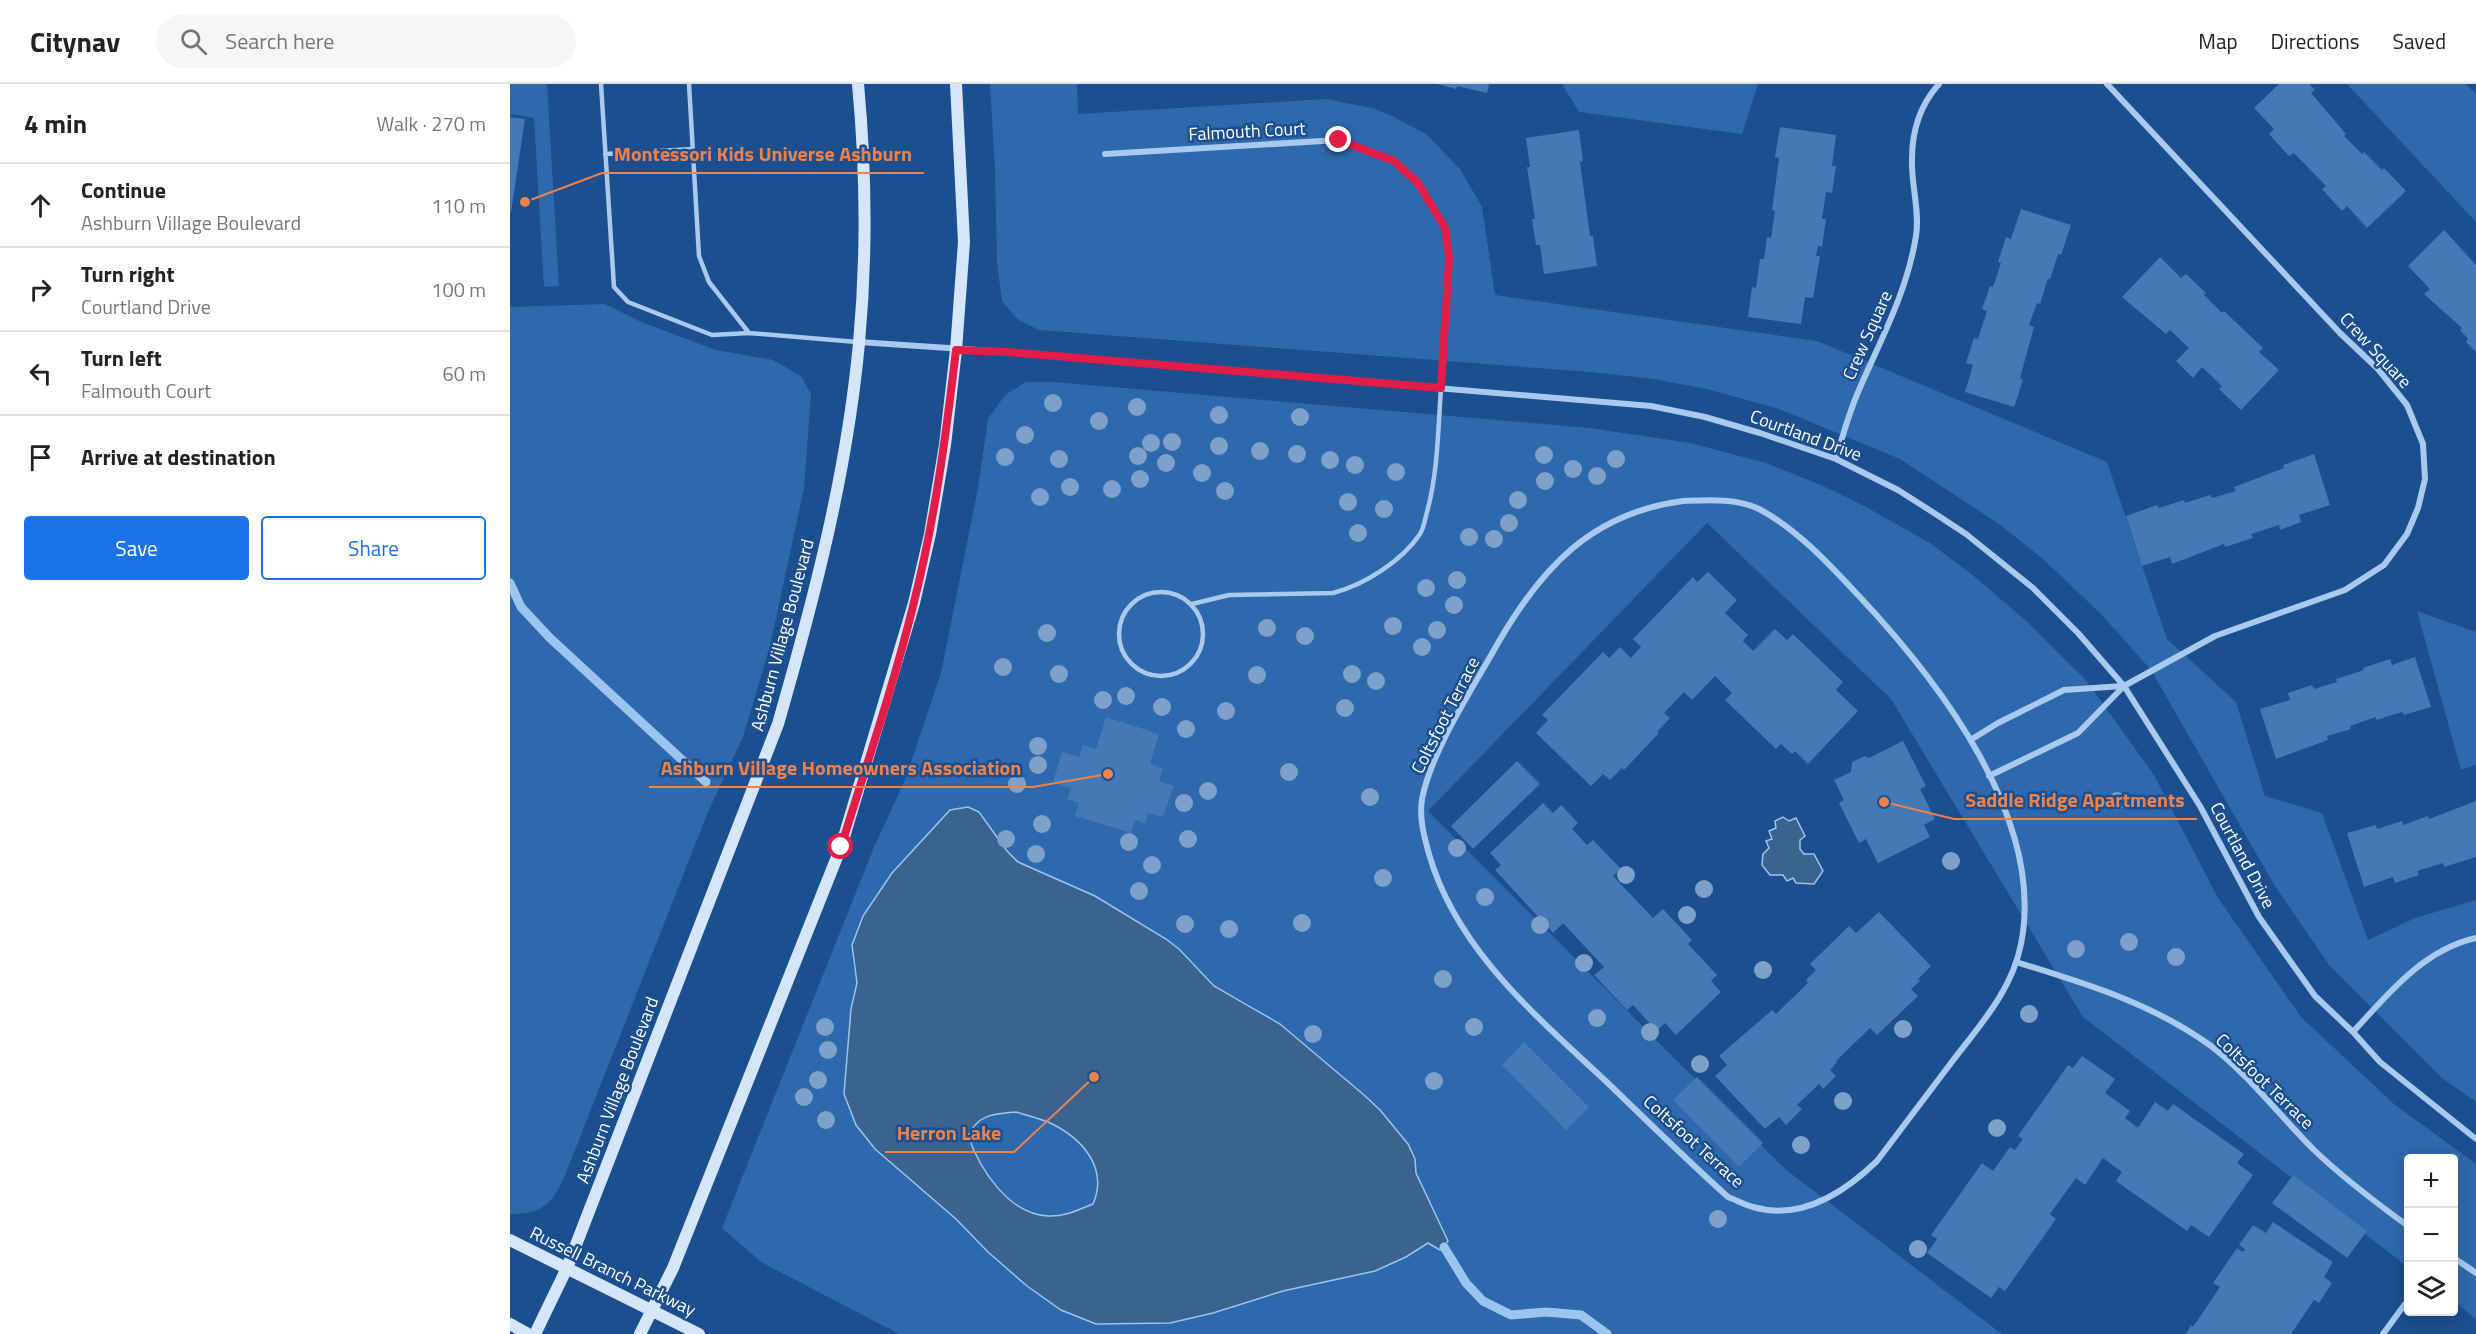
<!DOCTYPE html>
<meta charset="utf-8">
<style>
:root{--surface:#fff;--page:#f6f6f6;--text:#222;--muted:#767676;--line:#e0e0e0;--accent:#1a73e8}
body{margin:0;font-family:"Titillium Web",sans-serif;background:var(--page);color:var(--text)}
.controls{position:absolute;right:18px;bottom:18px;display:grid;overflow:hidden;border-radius:6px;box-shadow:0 3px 15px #0003}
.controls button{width:54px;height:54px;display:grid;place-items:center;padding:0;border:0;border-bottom:2px solid var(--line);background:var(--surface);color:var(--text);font:30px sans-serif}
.stop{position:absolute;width:18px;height:18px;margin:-14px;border:4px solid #e11d48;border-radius:50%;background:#fff}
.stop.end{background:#e11d48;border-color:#fff;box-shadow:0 2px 6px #0008}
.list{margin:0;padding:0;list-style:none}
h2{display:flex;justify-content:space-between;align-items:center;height:78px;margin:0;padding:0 24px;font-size:26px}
h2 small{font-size:20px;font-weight:400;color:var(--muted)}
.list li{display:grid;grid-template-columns:39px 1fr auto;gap:18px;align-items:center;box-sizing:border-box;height:84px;padding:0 24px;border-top:2px solid var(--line)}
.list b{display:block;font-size:22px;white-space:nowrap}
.list p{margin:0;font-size:20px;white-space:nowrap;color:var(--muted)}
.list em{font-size:20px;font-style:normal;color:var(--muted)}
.actions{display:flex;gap:12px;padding:18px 24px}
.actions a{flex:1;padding:14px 0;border:2px solid var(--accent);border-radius:6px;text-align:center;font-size:21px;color:var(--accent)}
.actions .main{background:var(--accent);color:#fff}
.icon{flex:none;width:33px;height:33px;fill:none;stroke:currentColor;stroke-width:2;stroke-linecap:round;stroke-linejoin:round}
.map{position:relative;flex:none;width:1966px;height:1250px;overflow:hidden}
header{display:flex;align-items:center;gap:36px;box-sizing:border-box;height:84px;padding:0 30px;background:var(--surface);border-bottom:2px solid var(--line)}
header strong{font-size:28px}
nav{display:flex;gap:33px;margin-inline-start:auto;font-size:21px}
.search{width:420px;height:54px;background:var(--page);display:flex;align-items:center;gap:15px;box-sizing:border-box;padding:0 21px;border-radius:33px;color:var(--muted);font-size:22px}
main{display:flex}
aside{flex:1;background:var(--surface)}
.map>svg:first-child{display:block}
.green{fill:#2e69ad;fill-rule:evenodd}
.water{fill:#3c6290;stroke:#9cc4f0;stroke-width:1.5;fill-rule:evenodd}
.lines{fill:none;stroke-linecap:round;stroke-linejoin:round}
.stream{stroke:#9cc4f0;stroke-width:9}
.building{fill:#4478b7}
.service{stroke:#a9c9ee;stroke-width:4.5}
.minor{stroke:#a9c9ee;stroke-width:6}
.secondary{stroke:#d6e6fa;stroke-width:12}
.tree{fill:#7ea0ca}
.route{stroke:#e11d48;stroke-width:8}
.labels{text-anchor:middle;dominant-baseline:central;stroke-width:5;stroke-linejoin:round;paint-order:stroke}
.street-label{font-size:18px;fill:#fff;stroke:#1b4f8f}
.leader{fill:none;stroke:#ee8249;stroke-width:2}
.callout-dot{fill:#ee8249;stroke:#1b4f8f;stroke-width:2}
.callout-label{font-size:20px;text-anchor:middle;font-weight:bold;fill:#ee8249;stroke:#1b4f8f;stroke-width:5;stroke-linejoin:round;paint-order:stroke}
</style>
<header>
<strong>Citynav</strong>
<div class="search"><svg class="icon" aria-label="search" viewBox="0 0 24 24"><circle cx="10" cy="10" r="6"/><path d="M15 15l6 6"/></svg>Search here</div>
<nav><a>Map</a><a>Directions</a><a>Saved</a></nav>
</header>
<main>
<aside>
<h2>4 min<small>Walk · 270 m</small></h2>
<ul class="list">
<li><svg class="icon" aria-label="ahead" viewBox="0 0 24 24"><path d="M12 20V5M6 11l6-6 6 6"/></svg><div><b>Continue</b><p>Ashburn Village Boulevard</p></div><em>110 m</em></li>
<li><svg class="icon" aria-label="right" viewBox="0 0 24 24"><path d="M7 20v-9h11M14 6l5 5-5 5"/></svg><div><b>Turn right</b><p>Courtland Drive</p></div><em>100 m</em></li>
<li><svg class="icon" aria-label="left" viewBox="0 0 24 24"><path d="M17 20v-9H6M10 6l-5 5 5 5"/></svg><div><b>Turn left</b><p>Falmouth Court</p></div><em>60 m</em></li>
<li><svg class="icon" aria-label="arrive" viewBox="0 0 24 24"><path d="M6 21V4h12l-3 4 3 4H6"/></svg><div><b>Arrive at destination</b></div></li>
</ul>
<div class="actions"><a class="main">Save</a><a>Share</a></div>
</aside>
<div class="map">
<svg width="1966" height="1250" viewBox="0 0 1966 1250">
<rect width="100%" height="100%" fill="#1b4f8f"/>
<path class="green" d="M0 0H37L49 202 34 203 24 34 0 30Z
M480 0H567L568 30 816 15 862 24 882 32 916 50 950 85 972 123 985 211 1307 257 1597 378 1657 555 1726 618 1755 712 1812 729 1858 856 1905 834 1966 816V1018L1932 994 1819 881 1763 799 1641 586 1593 532 1533 475 1489 440 1390 375 1269 325 1197 305 1143 295 1081 288 529 246 507 235 492 217 487 179 485 86Z
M1052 0H1248L1232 50 1069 28Z
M1837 0H1956L1966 10V138Z
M95 220 131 238 206 266 263 276 291 292 301 310 294 404 260 562 233 653 198 728 54 1094C41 1121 32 1130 0 1130V223Z
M516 298H543L1080 344 1180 359 1256 379 1311 401 1354 422 1420 459 1465 493 1515 536 1575 595 1644 691 1708 814 1791 933 1884 1020 1966 1080V1235L1944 1218V1074H1898V1183L1573 933 1381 615 1197 439 918 727 1275 1085 1492 1250H389L251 1178 212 1144 364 763 395 696 431 589 468 404 478 335 495 311ZM459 723 469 728 497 767 508 778 585 812 656 855 669 865 704 902 737 919 778 947 854 1011 887 1046 905 1075 906 1089 938 1157 925 1162 918 1159 896 1174 865 1187 773 1207 703 1229 660 1239 586 1240 551 1226 517 1202 478 1168 446 1135 365 1065 346 1041 341 925 347 899 342 875 382 789 440 726Z
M1907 527 1966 548V681L1951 686Z
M506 1028C516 1031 528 1034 538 1038 571 1053 599 1082 583 1120 568 1126 554 1133 538 1132 498 1130 471 1085 458 1053 468 1030 483 1030 506 1028Z"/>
<path class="water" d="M458 723 469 728 497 767 508 778 585 812 656 855 669 865 704 902 770 940 854 1011 870 1026 898 1060 905 1075 906 1089 938 1157 930 1166 918 1159 896 1173 865 1187 773 1207 703 1229 660 1239 586 1240 551 1226 517 1202 478 1168 446 1135 365 1065 346 1041 334 1010 341 925 347 899 342 861 353 832 382 789 440 726ZM506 1028C516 1031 528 1034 538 1038 571 1053 599 1083 583 1120 568 1126 554 1133 538 1132 498 1130 470 1085 458 1052 468 1030 484 1030 506 1028Z
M1273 733 1279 737 1286 734 1295 752 1290 756V765L1294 770H1304L1313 787 1304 800 1286 799 1283 794 1277 797 1273 791H1260L1252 781 1253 770 1259 764 1256 757 1262 755 1259 747 1266 744 1265 737Z"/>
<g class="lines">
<path class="stream" d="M0 499 11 523 40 554 196 698
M934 1163 956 1199 973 1217 1001 1231 1036 1228 1071 1231 1097 1250"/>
</g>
<path class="building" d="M927 0H979L977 9 947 2 946 5Z
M1769 0H1799L1805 6 1801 9 1836 50 1834 52 1852 70 1854 68 1872 86 1874 84 1896 107 1857 144 1837 122 1832 127 1812 105 1816 102 1784 69 1779 72 1759 50 1764 45 1744 24Z
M0 33 15 35 1 128H0Z
M1270 43 1326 51 1322 82H1326L1322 109 1316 108 1312 135H1316L1312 163 1308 162 1306 172H1310L1303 214 1295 213 1291 240 1238 233 1242 203 1246 204 1250 175H1254L1257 153 1261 154 1265 127 1262 126 1269 74 1265 73Z
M1069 46 1073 77 1070 78 1080 152H1083L1087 182 1034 190 1030 161H1026L1022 135H1025L1017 83H1020L1016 54Z
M1511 125 1561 141 1551 171 1548 170 1540 196 1538 194 1530 220 1527 219 1519 241 1524 243 1510 294 1513 296 1504 323 1455 308 1463 281 1456 279 1464 254 1468 255 1477 227 1472 225 1480 202 1483 203 1491 179 1488 178 1496 153 1501 155Z
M1934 146 1966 181V268L1956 258 1958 255 1950 246 1952 244 1914 210 1920 205 1898 182Z
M1650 173 1671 194 1676 190 1696 209 1694 211 1712 229 1714 227 1753 264 1749 268 1769 286 1731 326 1709 305 1712 302 1692 283 1683 294 1666 277 1679 264 1660 246 1656 250 1612 213Z
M1804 370 1820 421 1789 431 1791 438 1770 446 1769 441 1741 450 1743 454 1715 463 1714 460 1662 480 1660 473 1632 482 1616 432 1647 421 1649 424 1674 416 1675 419 1700 411 1702 414 1726 407 1724 403 1774 384 1773 381Z
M1198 488 1227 516 1215 529 1238 551 1233 557 1243 567 1265 545 1277 556 1283 550 1333 598 1326 606 1348 627 1298 680 1285 667 1282 670 1271 660 1266 665 1215 616 1222 609 1205 592 1182 616 1174 608 1154 629 1160 634 1147 648 1149 649 1114 686 1112 684 1100 696 1093 690 1081 702 1026 649 1038 636 1032 631 1093 568 1099 574 1110 563 1121 574 1131 563 1123 555 1183 493 1187 498Z
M1905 573 1921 623 1894 631 1892 628 1866 636V633L1840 642 1841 645 1817 652 1818 656 1766 675 1750 625 1780 616 1778 609 1802 601 1804 605 1827 598 1826 595 1854 586 1853 584 1880 575 1882 581Z
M596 633 649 650 640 680 653 684 649 697 664 702 653 733 638 729 635 740 625 736 621 749 565 732 569 719 557 715 561 704 543 698 552 668 569 673 573 661 586 665Z
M1393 657 1416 702 1410 705 1425 735 1414 741 1420 753 1368 779 1356 755 1349 759 1329 719 1334 716 1324 696 1341 688 1342 678 1355 672 1359 674Z
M1007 677 1030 700 963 765 941 742Z
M1966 717V773L1934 783 1933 779 1907 787 1909 791 1885 799 1883 793 1854 803 1837 749 1866 741 1867 745 1892 737 1893 741 1918 732 1919 735Z
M1033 719 1043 729 1051 721 1068 739 1062 745 1077 761 1083 756 1111 785 1103 792 1143 834 1153 825 1182 856 1178 860 1207 891 1201 897 1211 908 1166 951 1155 939 1147 947 1123 921 1117 926 1084 891 1094 883 1053 839 1043 849 985 786 991 781 980 769Z
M1369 828 1421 882 1408 895 1410 897 1401 905 1408 912 1367 951 1360 944 1326 977 1327 978 1320 986 1326 992 1313 1005 1309 1000 1287 1021 1292 1025 1276 1041 1269 1033 1255 1045 1205 992 1217 981 1209 972 1262 926 1266 930 1298 899 1296 896 1306 886 1300 880 1339 842 1346 849Z
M1014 958 1079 1023 1056 1046 992 981Z
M1572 972 1605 995 1595 1009 1620 1027 1615 1034 1628 1044 1645 1018 1658 1027 1663 1020 1734 1070 1727 1079 1743 1091 1699 1153 1681 1141 1677 1147 1606 1097 1612 1088 1593 1074 1575 1101 1566 1094 1540 1130 1546 1135 1495 1207 1489 1203 1481 1214 1417 1169 1427 1155 1421 1151 1472 1079 1483 1087 1500 1063 1505 1066 1513 1055 1508 1052 1558 981 1563 984Z
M1187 993 1253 1059 1229 1083 1163 1016Z
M1783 1091 1857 1147 1837 1174 1762 1119Z
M1763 1138 1823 1178 1814 1193 1822 1199 1809 1219 1804 1216 1781 1250H1676L1681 1241 1683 1243 1710 1203 1703 1199 1727 1164 1733 1168 1735 1165 1729 1161 1743 1141 1756 1149Z"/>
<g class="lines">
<path class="service" d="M91 0 104 203 118 218 202 251 239 249 347 258
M179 0 189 172 199 198 239 249
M95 70 183 65
M609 550a42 42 0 1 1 84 0a42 42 0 1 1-84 0Z
M682 520 719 511 823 509C854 501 892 477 910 450 914 444 915 435 917 428 928 388 928 345 931 304"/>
<path class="minor" d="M595 70 829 56 884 77 907 99 935 144 939 174 931 304
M349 258 498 268 1141 322 1195 333 1250 349 1326 375 1388 406 1421 427 1456 450 1523 504 1568 549 1614 602 1690 722 1749 833 1805 912 1843 948 1870 978 1966 1055
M1326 375C1333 351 1339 328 1349 306 1371 255 1397 208 1406 152 1410 126 1401 101 1402 75 1402 47 1410 21 1429 0
M1173 417C1198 416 1227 414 1249 425 1287 445 1319 480 1348 511 1428 596 1536 735 1511 860 1502 907 1469 942 1441 979 1416 1012 1392 1044 1367 1077 1334 1109 1291 1137 1243 1123 1235 1121 1226 1116 1218 1113 1178 1077 1140 1040 1102 1003 1031 936 947 868 919 770 914 752 909 734 912 715 922 665 963 604 988 559 1032 483 1082 429 1173 417Z
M1462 655 1488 639 1554 606 1613 602
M1479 692 1568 649 1614 602 1705 552 1835 506 1874 481 1897 450 1908 424 1915 395 1913 360 1897 321 1868 285 1830 249 1597 0
M1506 878C1574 899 1642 919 1701 962 1737 989 1771 1033 1803 1065 1833 1094 1865 1118 1898 1142
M1843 948C1878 910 1913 866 1966 854
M1944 1174 1966 1189
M1873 1250 1898 1216"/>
<path class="secondary" d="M0 1156 189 1250
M0 1240 18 1250
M25 1250 57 1184 268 640C304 515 337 389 349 259 357 173 356 85 348 0
M130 1250 163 1184 331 763 404 519 420 450 435 361 446 266 454 158 446 0"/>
</g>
<g class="tree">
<circle cx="543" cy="319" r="9"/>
<circle cx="627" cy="323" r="9"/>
<circle cx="709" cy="331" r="9"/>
<circle cx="790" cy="333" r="9"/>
<circle cx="589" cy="337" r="9"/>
<circle cx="515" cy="351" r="9"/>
<circle cx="662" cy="358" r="9"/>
<circle cx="641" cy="359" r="9"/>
<circle cx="709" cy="362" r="9"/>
<circle cx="750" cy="367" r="9"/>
<circle cx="787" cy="370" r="9"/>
<circle cx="1034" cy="371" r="9"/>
<circle cx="628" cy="372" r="9"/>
<circle cx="495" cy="373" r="9"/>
<circle cx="549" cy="375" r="9"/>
<circle cx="1106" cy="375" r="9"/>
<circle cx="820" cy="376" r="9"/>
<circle cx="656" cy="379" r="9"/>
<circle cx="845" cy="381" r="9"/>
<circle cx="1063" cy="385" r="9"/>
<circle cx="886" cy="388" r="9"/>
<circle cx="692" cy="389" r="9"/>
<circle cx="1087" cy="392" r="9"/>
<circle cx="630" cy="395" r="9"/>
<circle cx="1035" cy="397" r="9"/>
<circle cx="560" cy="403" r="9"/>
<circle cx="602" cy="405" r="9"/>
<circle cx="715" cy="407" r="9"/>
<circle cx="530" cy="413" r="9"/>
<circle cx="1008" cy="416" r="9"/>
<circle cx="838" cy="418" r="9"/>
<circle cx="874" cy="425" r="9"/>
<circle cx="999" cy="439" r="9"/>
<circle cx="848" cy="449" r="9"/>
<circle cx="959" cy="453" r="9"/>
<circle cx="984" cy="455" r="9"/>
<circle cx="947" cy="496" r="9"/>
<circle cx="916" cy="504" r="9"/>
<circle cx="944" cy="521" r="9"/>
<circle cx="883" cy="542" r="9"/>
<circle cx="757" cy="544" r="9"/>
<circle cx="927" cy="546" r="9"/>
<circle cx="537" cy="549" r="9"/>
<circle cx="795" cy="552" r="9"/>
<circle cx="912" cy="563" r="9"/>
<circle cx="493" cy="583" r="9"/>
<circle cx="549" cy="590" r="9"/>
<circle cx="842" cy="590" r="9"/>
<circle cx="747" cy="591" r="9"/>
<circle cx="866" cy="597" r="9"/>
<circle cx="616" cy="612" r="9"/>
<circle cx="593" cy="616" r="9"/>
<circle cx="652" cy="623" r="9"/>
<circle cx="835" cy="624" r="9"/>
<circle cx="716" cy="627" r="9"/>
<circle cx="676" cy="645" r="9"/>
<circle cx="528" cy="662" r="9"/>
<circle cx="528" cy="681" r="9"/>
<circle cx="779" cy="688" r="9"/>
<circle cx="507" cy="700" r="9"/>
<circle cx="698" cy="707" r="9"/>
<circle cx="860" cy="713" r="9"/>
<circle cx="1607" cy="717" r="9"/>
<circle cx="674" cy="719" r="9"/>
<circle cx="532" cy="740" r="9"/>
<circle cx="496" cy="755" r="9"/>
<circle cx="678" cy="755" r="9"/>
<circle cx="619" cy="758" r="9"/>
<circle cx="947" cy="764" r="9"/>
<circle cx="526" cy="770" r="9"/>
<circle cx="1441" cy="777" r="9"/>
<circle cx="642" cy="781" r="9"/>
<circle cx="1116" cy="791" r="9"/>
<circle cx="873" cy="794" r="9"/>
<circle cx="1194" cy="805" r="9"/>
<circle cx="629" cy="807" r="9"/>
<circle cx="975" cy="813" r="9"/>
<circle cx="1177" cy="831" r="9"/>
<circle cx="792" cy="839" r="9"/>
<circle cx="675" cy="840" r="9"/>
<circle cx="1030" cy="841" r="9"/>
<circle cx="719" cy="845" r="9"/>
<circle cx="1619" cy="858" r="9"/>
<circle cx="1566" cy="865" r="9"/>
<circle cx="1666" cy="873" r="9"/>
<circle cx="1074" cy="879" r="9"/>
<circle cx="1253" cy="886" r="9"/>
<circle cx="933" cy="895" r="9"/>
<circle cx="1519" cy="930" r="9"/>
<circle cx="1087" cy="934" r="9"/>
<circle cx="315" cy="943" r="9"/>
<circle cx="964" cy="943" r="9"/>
<circle cx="1393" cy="945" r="9"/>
<circle cx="1140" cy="948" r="9"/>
<circle cx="803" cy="950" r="9"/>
<circle cx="318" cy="966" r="9"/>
<circle cx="1190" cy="980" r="9"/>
<circle cx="308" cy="996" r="9"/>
<circle cx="924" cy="997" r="9"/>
<circle cx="294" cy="1013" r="9"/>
<circle cx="1333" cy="1017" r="9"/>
<circle cx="316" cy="1036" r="9"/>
<circle cx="1487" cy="1044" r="9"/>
<circle cx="1291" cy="1061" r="9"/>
<circle cx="1208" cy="1135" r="9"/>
<circle cx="1408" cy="1165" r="9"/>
</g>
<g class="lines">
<path class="route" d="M331 763C356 682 384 601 404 518 425 435 436 351 446 266L498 268 931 304 939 174 935 144 908 99 884 77 829 56"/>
</g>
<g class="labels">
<g class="street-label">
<text transform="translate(737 47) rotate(-3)">Falmouth Court</text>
<text transform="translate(1357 251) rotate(-66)">Crew Square</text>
<text transform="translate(1866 266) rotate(47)">Crew Square</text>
<text transform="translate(1296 351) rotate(20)">Courtland Drive</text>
<text transform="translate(272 551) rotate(-75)">Ashburn Village Boulevard</text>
<text transform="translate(935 631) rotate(-63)">Coltsfoot Terrace</text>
<text transform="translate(1733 771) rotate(62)">Courtland Drive</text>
<text transform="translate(1755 997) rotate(44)">Coltsfoot Terrace</text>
<text transform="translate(107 1006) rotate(-69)">Ashburn Village Boulevard</text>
<text transform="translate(1184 1057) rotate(42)">Coltsfoot Terrace</text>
<text transform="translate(103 1187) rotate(26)">Russell Branch Parkway</text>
</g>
</g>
<path class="leader" d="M15 118L92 89H414M598 690L523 703H139M1374 718L1444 735H1687M584 993L504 1068H375"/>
<g class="callout-dot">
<circle cx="15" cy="118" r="6"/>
<circle cx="598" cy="690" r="6"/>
<circle cx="1374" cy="718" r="6"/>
<circle cx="584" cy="993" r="6"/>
</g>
<g class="callout-label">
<text x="253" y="77">Montessori Kids Universe Ashburn</text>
<text x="331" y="691">Ashburn Village Homeowners Association</text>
<text x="1565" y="723">Saddle Ridge Apartments</text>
<text x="439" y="1056">Herron Lake</text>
</g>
</svg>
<div class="controls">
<button>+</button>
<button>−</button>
<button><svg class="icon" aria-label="layers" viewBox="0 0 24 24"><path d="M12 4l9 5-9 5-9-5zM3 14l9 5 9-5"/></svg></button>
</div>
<div class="stop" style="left:331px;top:763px"></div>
<div class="stop end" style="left:829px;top:56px"></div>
</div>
</main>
